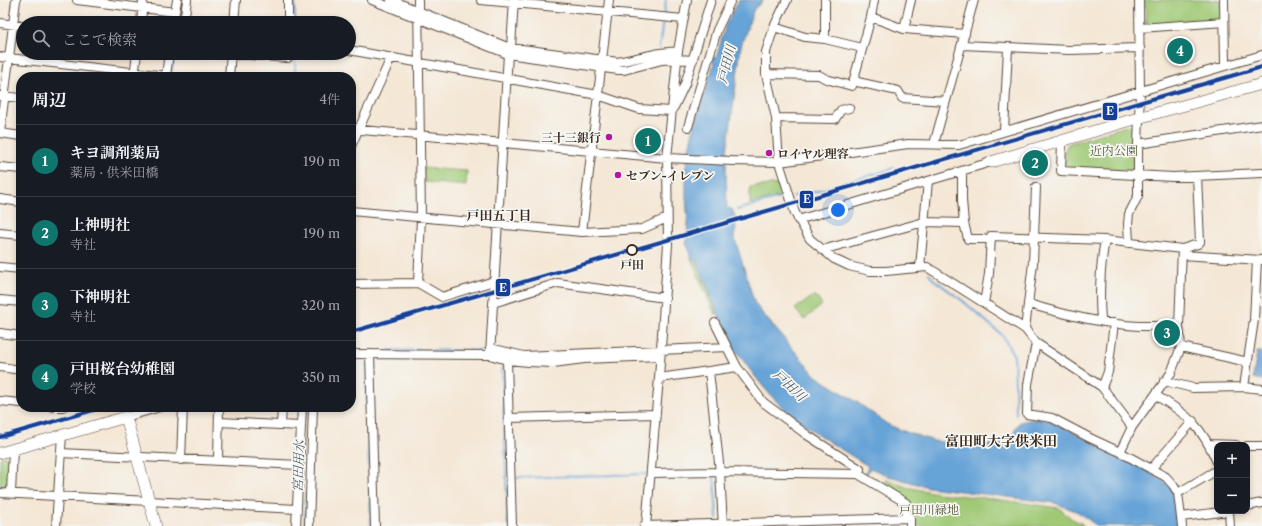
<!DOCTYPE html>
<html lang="ja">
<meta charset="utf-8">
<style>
:root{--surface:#171b24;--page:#242831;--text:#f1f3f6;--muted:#9ea1a6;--line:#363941;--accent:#0f766e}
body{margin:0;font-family:"Libre Caslon Text","Noto Serif JP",serif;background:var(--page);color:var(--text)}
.controls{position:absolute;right:12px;bottom:12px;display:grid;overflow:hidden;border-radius:8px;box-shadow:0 2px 6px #0003}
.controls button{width:36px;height:36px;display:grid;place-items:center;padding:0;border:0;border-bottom:1px solid var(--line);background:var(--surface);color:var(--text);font:20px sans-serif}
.you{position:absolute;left:838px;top:210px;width:14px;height:14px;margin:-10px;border:3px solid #fff;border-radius:50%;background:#1a73e8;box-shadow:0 0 0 6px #1a73e833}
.badge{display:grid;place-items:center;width:26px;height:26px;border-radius:50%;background:var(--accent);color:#fff;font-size:13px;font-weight:700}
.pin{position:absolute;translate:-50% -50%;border:2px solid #fff;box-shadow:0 1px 4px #0006}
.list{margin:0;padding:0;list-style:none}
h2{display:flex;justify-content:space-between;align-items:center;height:52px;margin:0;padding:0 16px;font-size:17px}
h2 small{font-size:13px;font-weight:400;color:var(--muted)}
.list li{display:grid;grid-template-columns:26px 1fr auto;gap:12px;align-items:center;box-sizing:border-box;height:72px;padding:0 16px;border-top:1px solid var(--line)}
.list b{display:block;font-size:15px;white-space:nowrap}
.list p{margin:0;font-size:13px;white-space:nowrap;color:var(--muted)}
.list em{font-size:13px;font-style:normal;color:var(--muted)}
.icon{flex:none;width:22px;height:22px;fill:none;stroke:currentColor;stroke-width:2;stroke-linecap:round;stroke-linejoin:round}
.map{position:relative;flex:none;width:1262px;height:526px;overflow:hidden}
.search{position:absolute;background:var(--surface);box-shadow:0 2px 6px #0003;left:16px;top:16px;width:340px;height:44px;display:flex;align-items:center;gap:10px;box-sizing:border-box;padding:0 14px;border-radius:22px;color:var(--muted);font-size:15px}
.panel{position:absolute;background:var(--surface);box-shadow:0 2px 6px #0003;left:16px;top:72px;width:340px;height:340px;border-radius:16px}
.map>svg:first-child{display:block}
.green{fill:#9fc975;stroke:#6d7a4a}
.water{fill:#66a3d7;stroke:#50667a}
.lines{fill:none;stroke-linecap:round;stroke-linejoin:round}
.stream{stroke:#66a3d7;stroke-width:2}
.minor-casing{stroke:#574639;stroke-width:10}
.tertiary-casing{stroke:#574639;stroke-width:12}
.minor{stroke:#fff;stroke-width:8}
.tertiary{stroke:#fff;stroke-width:11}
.rail-1-casing{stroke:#f6f6f2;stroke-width:7}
.rail-1{stroke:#153f97;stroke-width:4}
.poi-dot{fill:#b5179e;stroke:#f6f6f2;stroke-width:1.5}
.stop-dot{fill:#f6f6f2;stroke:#3b2a1e;stroke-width:2}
.labels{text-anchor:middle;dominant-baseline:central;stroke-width:3.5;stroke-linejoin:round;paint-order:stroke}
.poi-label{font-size:12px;font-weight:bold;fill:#3b2a1e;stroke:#f6f6f2;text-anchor:start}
.park-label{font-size:12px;fill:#595a38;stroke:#f6f6f2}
.stop-label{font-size:12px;font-weight:bold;fill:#3b2a1e;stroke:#f6f6f2}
.water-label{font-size:13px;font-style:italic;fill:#4c5a68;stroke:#f6f6f2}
.neighbourhood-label{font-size:13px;font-weight:bold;fill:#3b2a1e;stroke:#f6f6f2}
.quarter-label{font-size:14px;font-weight:bold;fill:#3b2a1e;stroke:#f6f6f2}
.line-badge{stroke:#f6f6f2;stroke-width:1.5}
.badge-label{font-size:11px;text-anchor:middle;font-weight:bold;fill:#fff}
</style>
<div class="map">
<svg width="1262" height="526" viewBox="0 0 1262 526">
<rect width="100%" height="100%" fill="#f6f6f2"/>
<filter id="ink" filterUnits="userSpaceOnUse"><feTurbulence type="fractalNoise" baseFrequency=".025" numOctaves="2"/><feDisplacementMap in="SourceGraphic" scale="8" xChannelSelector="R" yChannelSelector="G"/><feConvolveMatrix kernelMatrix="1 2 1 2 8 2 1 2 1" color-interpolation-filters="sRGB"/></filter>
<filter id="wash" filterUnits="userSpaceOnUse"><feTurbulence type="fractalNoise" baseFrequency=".012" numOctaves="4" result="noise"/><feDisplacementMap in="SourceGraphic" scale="16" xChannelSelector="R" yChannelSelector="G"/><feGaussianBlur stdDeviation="0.9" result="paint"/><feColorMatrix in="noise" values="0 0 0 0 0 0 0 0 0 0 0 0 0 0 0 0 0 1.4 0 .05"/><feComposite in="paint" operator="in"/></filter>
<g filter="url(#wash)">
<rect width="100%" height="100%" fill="#f4e7d5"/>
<path class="green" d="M1145 0H1220L1221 18 1218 21 1149 26 1146 23Z
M1129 125 1134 128V168L1131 171 1067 169 1064 167 1066 147 1068 144Z
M423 168 467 171 466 186 424 182Z
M782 184 785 195 750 204V187Z
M691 258 697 261 717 313 715 315Z
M815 295 822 305 804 320 795 309Z
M5 456 8 459 7 487 5 489H0V458Z
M887 479 906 487 937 493 994 499 1059 508 1072 519 1081 523 1084 526H914L913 515 909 511V502L885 485Z"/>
<path class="water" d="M739 0H764L754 9 752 14 741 46 727 152 726 171 727 208 732 209 735 216 736 229 734 236 755 304 763 314 816 376 857 402 887 424 903 431 934 441 961 444 989 445 1002 443 1011 439 1016 427 1020 422 1032 419H1044L1052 421 1144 469 1164 481 1174 490 1178 526H1097L1078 512 1055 503 928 487 889 476 870 468 867 474 865 473 868 466C837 447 805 428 778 403 761 386 748 367 734 348L731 349 730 347 733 345 724 329 697 261 691 258 686 243 688 223 686 197V179L685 178C687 139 703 100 714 63L711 61 712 57 716 58 726 24Z
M1257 352H1262V380L1253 378Z"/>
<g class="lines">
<path class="stream" d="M295 0V23
M664 15 666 0
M178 23 180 5
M659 49 663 20
M295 53V77
M171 77 174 53
M794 196H801L894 168
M737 210 783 197
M929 273 933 279 963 301 1003 336 1014 356 1016 414
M389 350 487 351
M365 361 371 526
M502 364 508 526
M126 407H129
M714 476 717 518
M516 478 646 474
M305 526 306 494"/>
</g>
</g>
<g filter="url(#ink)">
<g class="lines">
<g class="minor-casing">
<path id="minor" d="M77 0 175 12 177 0
M372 0 508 54 618 70H624L662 60 677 59 693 60
M391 0 507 47 618 62 660 53 678 51
M481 0 683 19
M787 0 774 27 766 52V74L776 118 779 162 795 213 810 239 834 259 849 266 870 271H886L927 267 1025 329 1036 343 1102 387 1132 427 1171 373 1181 347 1179 326 1182 249 1105 240 991 236 989 274 984 303
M825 0V39
M1224 0 1225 65
M871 17 904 29 965 34
M0 23 23 26
M141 23 143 0
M184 23 187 0
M234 23 236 0
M288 23V0
M774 27 805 37 825 39 862 48
M1140 28 1224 22
M904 29 911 0
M962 45 1069 50 1140 48
M349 50 598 95 639 109 671 111
M223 53 288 58V53
M0 57 166 76 169 53
M766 74 819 75 826 79 852 86 871 17 874 0
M134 77 137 53
M229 77 231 53
M853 81 898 91 902 98 946 101
M0 96 21 98
M674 107 685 84 711 0
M776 118 835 119 841 110 849 108
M688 127 717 30 731 0
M351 129 667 158 732 161 779 162 908 144 959 145 1262 55
M1004 131 1008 48
M0 133 16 0
M0 133 21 136
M1062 142 1061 171 1173 177 1262 173
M934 144 974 0
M1138 144 1262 125
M351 146 391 58
M0 167 21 169
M0 199 21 202
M351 211 582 232 642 229 667 218
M798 220 991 162
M964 223 968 239H991
M582 232 609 0
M0 233 21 235
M1129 243 1128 224 1129 214 1138 196V144L1140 92 1139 0
M1182 249 1198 244 1200 242 1197 176
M822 250 924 222 964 223 962 200V171
M1182 255 1261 260
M0 267 21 269
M920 267 928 181
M418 283 421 218 418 0
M351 284 418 283 442 297 494 281
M0 300 21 302
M493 303 558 283 665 298
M1029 304C1062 314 1104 324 1139 326 1152 326 1166 326 1179 326
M1101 320C1099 293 1100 267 1105 240
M715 323 737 367 763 402 807 435 860 469 858 474
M1025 329 1033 263 1036 187
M0 333 21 336
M1036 343 1028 384 1027 414 1052 418 1090 438 1120 452 1166 477 1173 485 1178 493 1182 526
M1181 347 1248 362
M490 348 524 356 727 347
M351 354 490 355 507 360 529 362 553 363 584 359 660 356
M370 354 375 526
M490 355 508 54 511 47 514 0
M507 360 512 526
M0 367 21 370
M709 371 737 367
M659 378 709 371 720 472 723 526
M1164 381 1193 388 1244 387 1262 389
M1102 387 1108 372 1114 323
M1244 387 1254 320 1257 260
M1155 395C1188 414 1202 427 1217 462
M0 401 21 403
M52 407H63
M126 417 160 407
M509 418 656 414
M219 422 301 426
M281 425 282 407
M1209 444 1236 445
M1247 446H1262
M1120 452 1132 427
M61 453 299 465
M181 460 183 407
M218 461 219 407
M1151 469 1193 421
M651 473 720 472 858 474 906 503V518
M0 493 297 509
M11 493 13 449
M1178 493 1217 470
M1247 506 1262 503
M1229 511 1230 526
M1181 517 1229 511
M56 526 62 435
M296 526 302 407
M309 526 313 407
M644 526 910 518V526
M646 526 659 378 668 244 667 158 678 51 687 0"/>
</g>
<g class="tertiary-casing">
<path id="tertiary" d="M991 162 1138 118 1262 84
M0 453 126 417 156 526"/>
</g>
<use href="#minor" class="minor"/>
<use href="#tertiary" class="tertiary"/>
<g class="rail-1-casing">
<path id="rail-1" d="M351 332 1262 67
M0 437 104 407"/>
</g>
<use href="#rail-1" class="rail-1"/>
</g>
</g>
<g class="poi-dot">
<circle cx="609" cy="137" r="4"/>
<circle cx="769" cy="153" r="4"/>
<circle cx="618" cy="175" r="4"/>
</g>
<circle class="stop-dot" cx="632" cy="250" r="5"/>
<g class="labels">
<g class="poi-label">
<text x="601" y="137" text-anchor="end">三十三銀行</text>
<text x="777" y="153">ロイヤル理容</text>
<text x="626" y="175">セブン-イレブン</text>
</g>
<g class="park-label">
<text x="1114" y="150">近内公園</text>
<text x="929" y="509">戸田川緑地</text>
</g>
<g class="stop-label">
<text x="632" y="264">戸田</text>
</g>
<g class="water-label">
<text transform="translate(726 64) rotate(-76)">戸田川</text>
<text transform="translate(790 385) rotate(43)">戸田川</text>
<text transform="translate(298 466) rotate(-88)">宮田用水</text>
</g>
<g class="neighbourhood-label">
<text x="499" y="215">戸田五丁目</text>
</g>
<g class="quarter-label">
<text x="1001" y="441">富田町大字供米田</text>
</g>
</g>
<g class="line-badge">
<rect x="1102" y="102" width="16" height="19" rx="4" fill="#153f97"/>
<rect x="799" y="190" width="15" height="19" rx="4" fill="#153f97"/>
<rect x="495" y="278" width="16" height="19" rx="4" fill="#153f97"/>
</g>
<g class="badge-label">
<text x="1110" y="115">E</text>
<text x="807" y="203">E</text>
<text x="503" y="292">E</text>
</g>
</svg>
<div class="controls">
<button>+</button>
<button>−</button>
</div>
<div class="you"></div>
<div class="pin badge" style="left:648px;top:141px">1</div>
<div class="pin badge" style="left:1035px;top:163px">2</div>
<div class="pin badge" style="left:1167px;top:333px">3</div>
<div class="pin badge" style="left:1180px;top:51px">4</div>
<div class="search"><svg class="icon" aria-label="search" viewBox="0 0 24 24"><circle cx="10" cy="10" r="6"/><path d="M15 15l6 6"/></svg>ここで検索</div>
<section class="panel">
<h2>周辺<small>4件</small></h2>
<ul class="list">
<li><span class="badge">1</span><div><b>キヨ調剤薬局</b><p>薬局 · 供米田橋</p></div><em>190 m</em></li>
<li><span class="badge">2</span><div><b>上神明社</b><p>寺社</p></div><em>190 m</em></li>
<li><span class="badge">3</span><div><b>下神明社</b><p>寺社</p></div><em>320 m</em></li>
<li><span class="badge">4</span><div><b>戸田桜台幼稚園</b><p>学校</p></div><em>350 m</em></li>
</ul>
</section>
</div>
